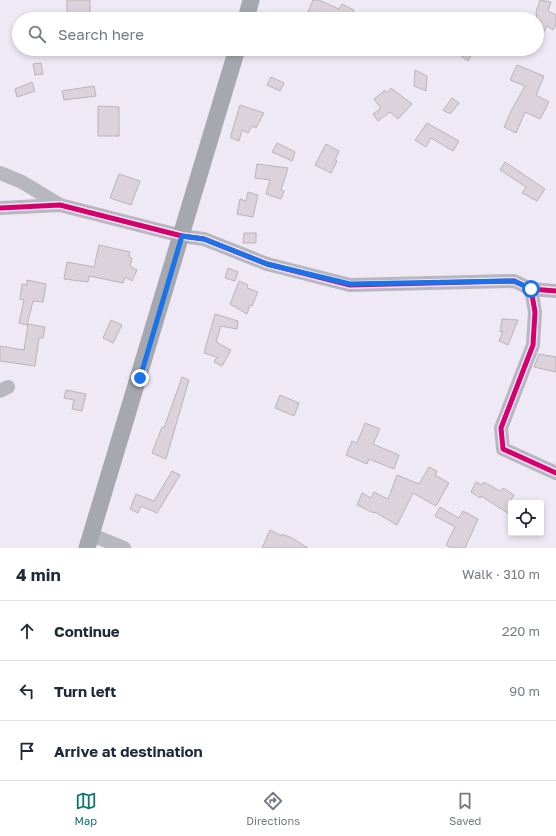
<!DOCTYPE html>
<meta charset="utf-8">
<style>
:root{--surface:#fff;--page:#f2f2f3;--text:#1f2937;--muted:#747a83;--line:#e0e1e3;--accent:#0f766e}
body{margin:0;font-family:"Golos Text",sans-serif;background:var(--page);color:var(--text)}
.controls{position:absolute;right:12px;bottom:12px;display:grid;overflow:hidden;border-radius:4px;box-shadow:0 2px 6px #0003}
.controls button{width:36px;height:36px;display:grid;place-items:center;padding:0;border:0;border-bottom:1px solid var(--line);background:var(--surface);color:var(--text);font:20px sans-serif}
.stop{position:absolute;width:12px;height:12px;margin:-9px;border:3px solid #1a73e8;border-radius:50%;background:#fff}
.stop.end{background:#1a73e8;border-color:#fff;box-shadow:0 1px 4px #0008}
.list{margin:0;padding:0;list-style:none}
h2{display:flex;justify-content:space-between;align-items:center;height:52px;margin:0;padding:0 16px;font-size:17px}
h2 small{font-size:13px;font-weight:400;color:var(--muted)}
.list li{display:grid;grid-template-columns:26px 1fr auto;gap:12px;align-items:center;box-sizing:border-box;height:60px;padding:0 16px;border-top:1px solid var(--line)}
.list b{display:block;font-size:15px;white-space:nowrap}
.list em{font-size:13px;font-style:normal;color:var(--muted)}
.icon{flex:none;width:22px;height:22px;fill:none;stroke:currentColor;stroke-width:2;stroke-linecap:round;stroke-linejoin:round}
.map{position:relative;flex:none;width:556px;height:548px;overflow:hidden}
.search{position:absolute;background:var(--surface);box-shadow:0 2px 6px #0003;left:12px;right:12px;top:12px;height:44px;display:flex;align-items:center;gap:10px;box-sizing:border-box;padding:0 14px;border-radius:22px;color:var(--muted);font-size:15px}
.sheet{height:232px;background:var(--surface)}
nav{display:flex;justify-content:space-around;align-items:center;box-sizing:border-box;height:56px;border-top:1px solid var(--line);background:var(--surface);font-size:11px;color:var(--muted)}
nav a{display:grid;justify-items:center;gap:2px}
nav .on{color:var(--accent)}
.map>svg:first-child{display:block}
.building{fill:#dcd2dc;stroke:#b9b3ba}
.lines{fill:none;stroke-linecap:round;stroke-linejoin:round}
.minor{stroke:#b7b8bf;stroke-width:14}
.major{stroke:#a6a8af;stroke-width:17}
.cycleway-casing{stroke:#eee4fa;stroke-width:8}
.cycleway{stroke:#d6006c;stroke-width:5}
.route{stroke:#1a73e8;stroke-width:5}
</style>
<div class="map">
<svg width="556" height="548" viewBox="0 0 556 548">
<rect width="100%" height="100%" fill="#efe9f5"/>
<path class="building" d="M67 0H90V19H67Z
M313 0H319L339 9 342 4 354 10 350 19H305Z
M540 0 551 2 548 11 556 15V25L553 30 547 26 539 41 537 40V28L540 21 537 20 536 12Z
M465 49H475L468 61 461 56Z
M41 63 43 74 35 75 33 64Z
M517 65 544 76 536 95 549 102 540 119 525 112 516 133 504 127 511 111 525 86 510 80Z
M415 70 427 76 426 91 414 86Z
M271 77 284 83 280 91 267 85Z
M32 82 35 91 17 97 15 89Z
M94 86 96 96 64 100 62 91Z
M391 88 412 104 398 119 390 112 378 121 373 114 381 108 374 99 385 90 387 93Z
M452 98 459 103 451 113H448L443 110Z
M240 105 264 113 256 128 252 126 248 133 242 130 239 141 231 138V135Z
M98 106 119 107V136H98Z
M427 123 459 141 453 151 431 138 426 147 415 140Z
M277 143 295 152 292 161 272 152Z
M326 144 339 151 335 160 337 161 331 173 315 165Z
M505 162 545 189 537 201 522 193 526 187 500 170Z
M257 164 288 168 281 190 284 191 281 199 266 194 270 180 255 178Z
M119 174 140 181 131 205 110 198Z
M248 192 258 195 253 217 237 214 240 199 246 201Z
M244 233H256V243H243Z
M99 245 130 252 129 257 132 258 130 266 137 270 132 281 125 277 123 283 89 276 88 282 64 279 67 262 94 267Z
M228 268 238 272 235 281 225 278Z
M27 280 46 284 43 302 33 301 27 325 19 323 24 300 20 299 22 284 27 285Z
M239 281 248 285 247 288 258 292 252 306 250 305 247 314 230 304Z
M215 314 238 321 237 329 221 326 216 342 231 350 222 366 214 362 217 357 204 353Z
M502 319 518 320 508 345 499 341 503 331 500 332Z
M111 320 122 325 113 343 103 338Z
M28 324 45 327 43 338H39L35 366 0 361V346L24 350Z
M539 354 556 357V372L534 367Z
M182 377 189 380 166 459 152 453 162 427 164 428Z
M66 390 86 394 82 411 72 409 74 400 64 398Z
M280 395 299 403 294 416 275 408Z
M365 423 380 429 373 444 399 455 394 469 369 459 367 464 346 455 352 441 357 443Z
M429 467 437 471 435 475 449 483 436 506 413 493 397 525 375 512 374 513 357 505 362 493 371 498 374 492 388 499 397 475 419 484Z
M172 471 180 475 157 513 141 506 138 513 130 509 136 494 154 501Z
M476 482 482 485 484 482 500 491 503 488 514 495 511 500V515L481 496 480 498 471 492Z
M440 507 459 518 463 511 478 519 465 548H451L446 545 455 527 435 516Z
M270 530 282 536V534L292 538 308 548H262Z"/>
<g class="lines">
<path class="minor" d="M0 173 22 182 60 205
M0 208 60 205 182 236 204 239 267 264 350 285 514 281 531 289 556 291
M531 289 535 312 533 345 501 428 503 449 556 473
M0 391 8 387
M92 535 124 548"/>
<path class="major" d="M246 19 251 0
M87 548 237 49"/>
<g class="cycleway-casing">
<path id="cycleway" d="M0 208 60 205 182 236 204 239 267 264 350 285 514 281 531 289 556 291
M531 289 535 312 533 345 501 428 503 449 556 473"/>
</g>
<use href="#cycleway" class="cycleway"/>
</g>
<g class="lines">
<path class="route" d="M140 378 182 236 204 239 267 264 350 284 514 281 531 289"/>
</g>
</svg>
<div class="controls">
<button><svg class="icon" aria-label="locate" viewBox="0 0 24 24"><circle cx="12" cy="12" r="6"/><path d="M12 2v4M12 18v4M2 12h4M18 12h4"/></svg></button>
</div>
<div class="stop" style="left:531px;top:289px"></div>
<div class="stop end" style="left:140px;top:378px"></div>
<div class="search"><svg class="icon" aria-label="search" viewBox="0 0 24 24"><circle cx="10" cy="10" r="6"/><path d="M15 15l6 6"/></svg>Search here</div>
</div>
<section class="sheet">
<h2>4 min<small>Walk · 310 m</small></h2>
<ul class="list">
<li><svg class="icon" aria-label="ahead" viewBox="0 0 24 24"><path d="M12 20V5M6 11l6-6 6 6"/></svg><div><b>Continue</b></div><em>220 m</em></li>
<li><svg class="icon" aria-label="left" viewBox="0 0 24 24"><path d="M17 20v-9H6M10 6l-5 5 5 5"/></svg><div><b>Turn left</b></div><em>90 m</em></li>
<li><svg class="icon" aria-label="arrive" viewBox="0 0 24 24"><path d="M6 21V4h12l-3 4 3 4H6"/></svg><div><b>Arrive at destination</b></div></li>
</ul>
</section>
<nav>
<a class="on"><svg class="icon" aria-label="map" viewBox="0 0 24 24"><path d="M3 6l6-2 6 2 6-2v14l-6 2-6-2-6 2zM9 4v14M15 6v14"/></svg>Map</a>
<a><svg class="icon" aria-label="directions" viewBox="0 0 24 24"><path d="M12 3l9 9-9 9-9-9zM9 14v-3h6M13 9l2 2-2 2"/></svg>Directions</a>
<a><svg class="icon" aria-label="saved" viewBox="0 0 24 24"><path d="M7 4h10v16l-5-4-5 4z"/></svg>Saved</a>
</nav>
